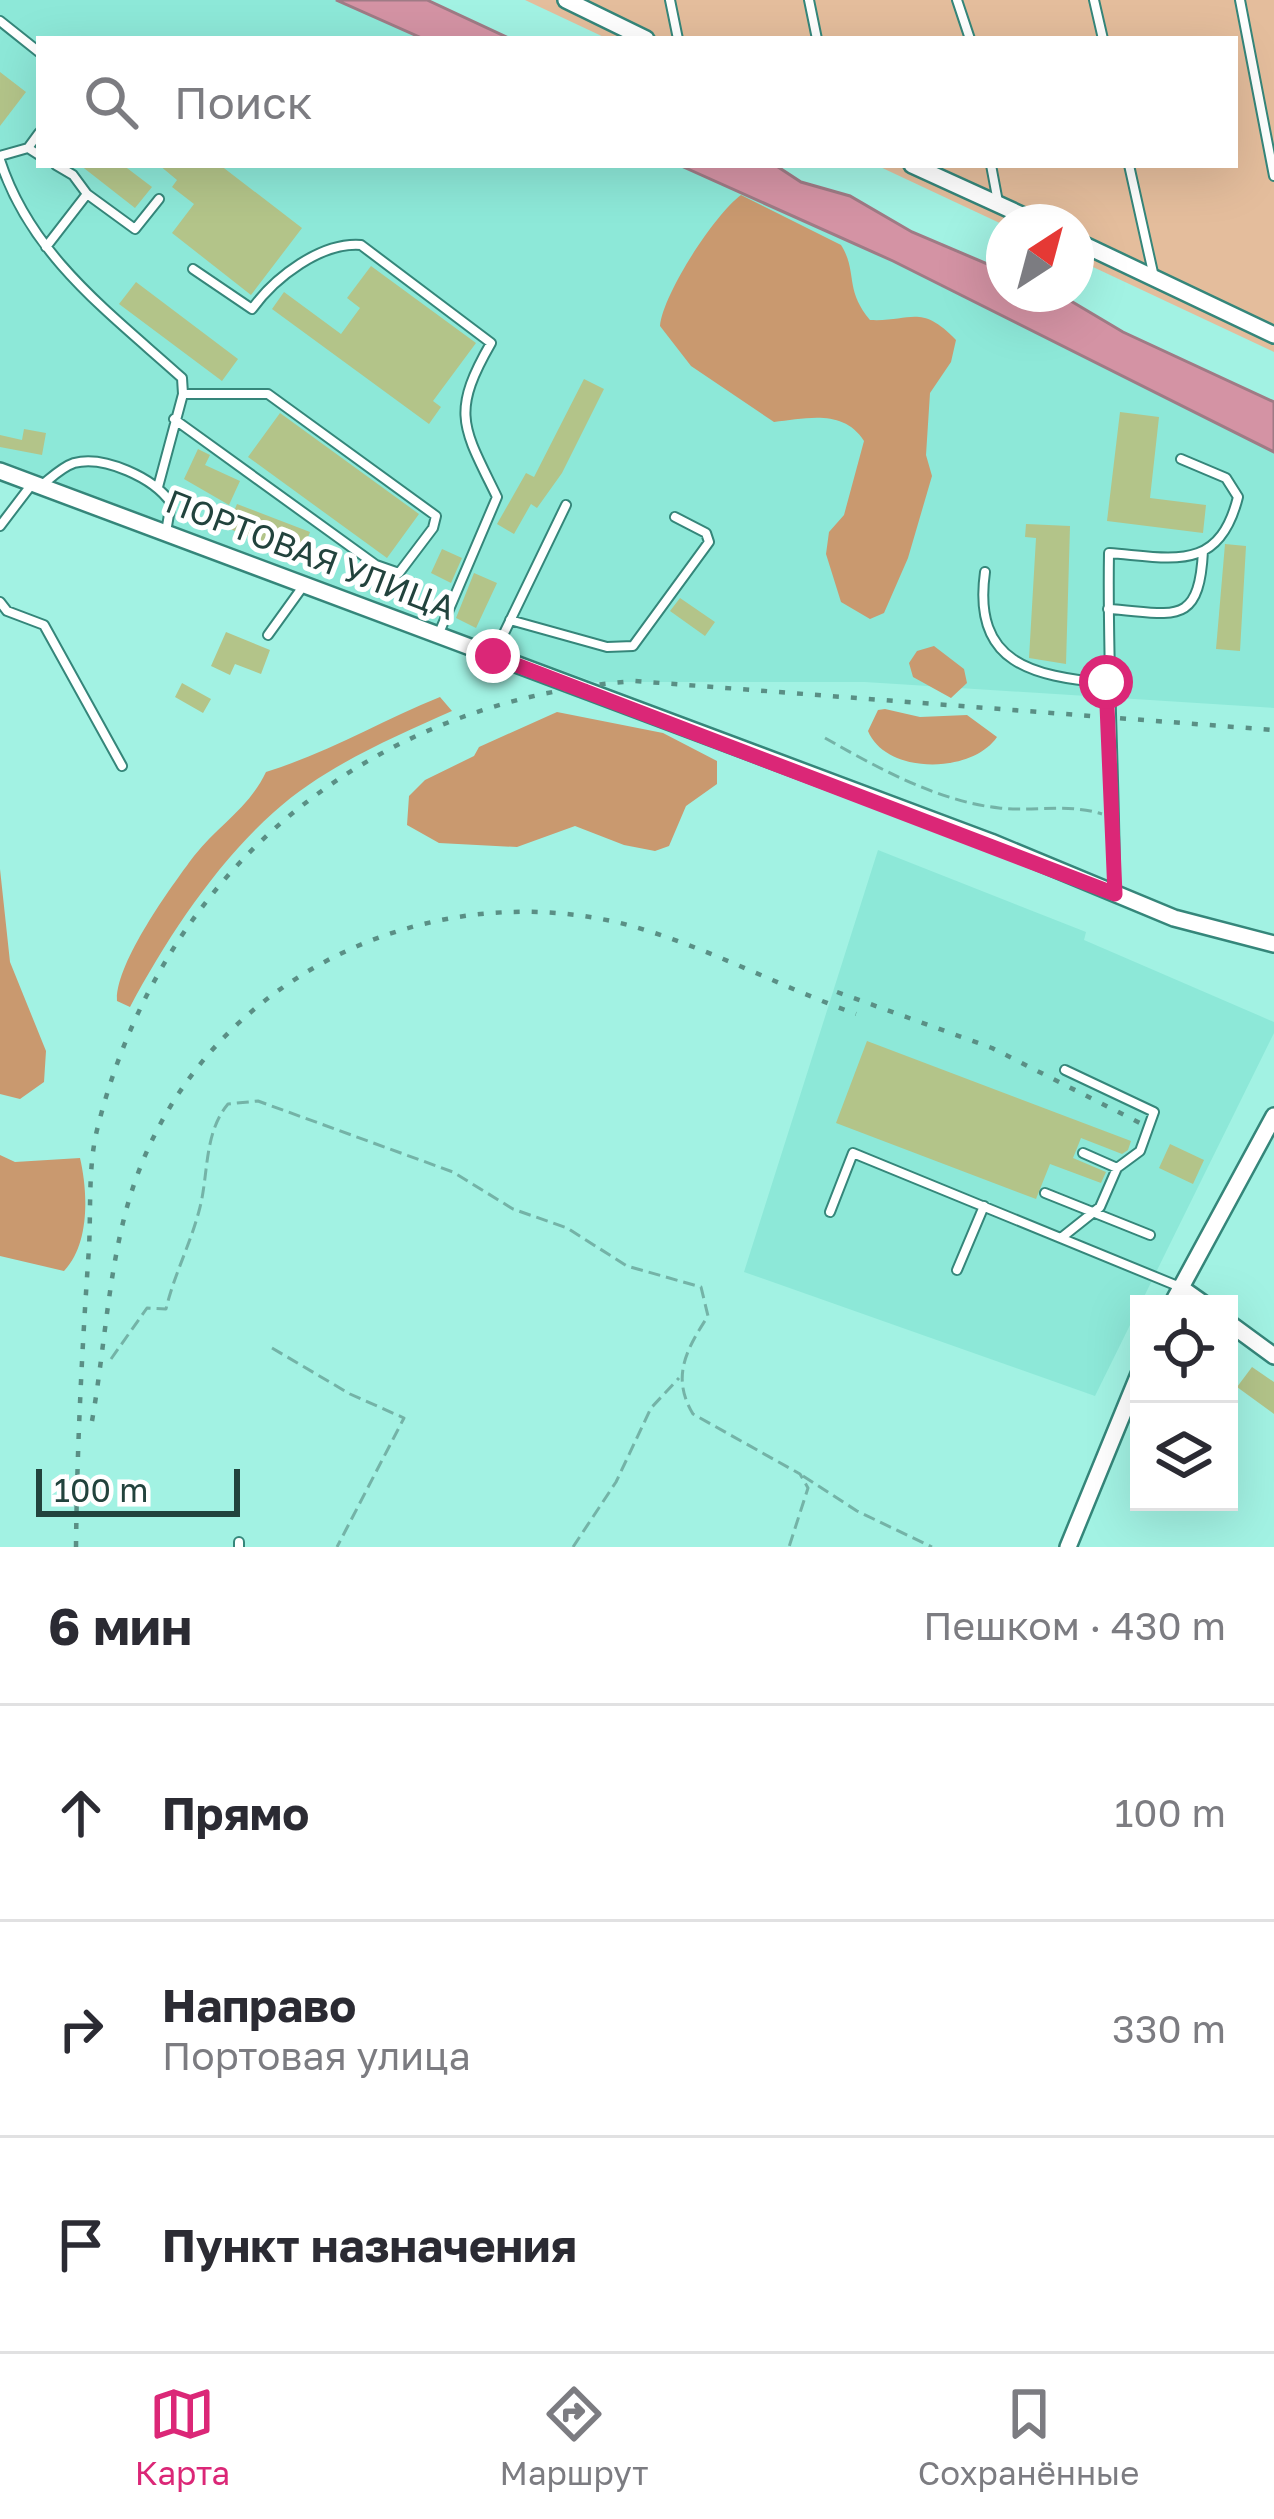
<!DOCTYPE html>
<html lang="ru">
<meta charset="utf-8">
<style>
:root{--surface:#fff;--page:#f2f2f3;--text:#2b2b33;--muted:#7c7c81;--line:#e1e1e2;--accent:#db2777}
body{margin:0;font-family:"Golos Text",sans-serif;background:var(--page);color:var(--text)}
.controls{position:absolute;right:36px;bottom:36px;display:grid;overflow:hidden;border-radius:0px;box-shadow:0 12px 48px #0002}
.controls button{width:108px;height:108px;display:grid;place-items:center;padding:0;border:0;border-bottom:3px solid var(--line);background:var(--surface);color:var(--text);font:60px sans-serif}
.compass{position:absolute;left:986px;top:204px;width:108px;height:108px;border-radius:50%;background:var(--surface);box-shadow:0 12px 48px #0002;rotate:36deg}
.scale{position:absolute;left:36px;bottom:30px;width:204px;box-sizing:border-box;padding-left:12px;border:6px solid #22433d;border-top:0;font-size:33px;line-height:42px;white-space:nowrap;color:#22433d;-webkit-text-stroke:9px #fff;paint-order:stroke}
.stop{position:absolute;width:36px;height:36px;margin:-27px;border:9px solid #db2777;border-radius:50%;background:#fff}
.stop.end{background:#db2777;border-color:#fff;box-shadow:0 3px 12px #0008}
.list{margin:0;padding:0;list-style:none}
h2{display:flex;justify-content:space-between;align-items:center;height:156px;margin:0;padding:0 48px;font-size:51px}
h2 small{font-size:39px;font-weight:400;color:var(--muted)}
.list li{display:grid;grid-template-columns:78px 1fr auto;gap:36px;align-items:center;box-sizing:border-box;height:216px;padding:0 48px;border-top:3px solid var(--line)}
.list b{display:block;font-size:45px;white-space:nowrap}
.list p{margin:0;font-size:39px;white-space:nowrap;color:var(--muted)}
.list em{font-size:39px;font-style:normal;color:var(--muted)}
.icon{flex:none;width:66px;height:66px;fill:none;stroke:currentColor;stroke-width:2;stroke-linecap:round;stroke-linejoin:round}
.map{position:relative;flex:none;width:1274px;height:1547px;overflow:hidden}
.search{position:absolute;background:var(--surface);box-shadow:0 12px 48px #0002;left:36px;right:36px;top:36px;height:132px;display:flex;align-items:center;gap:30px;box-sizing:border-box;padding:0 42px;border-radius:0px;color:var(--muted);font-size:45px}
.sheet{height:804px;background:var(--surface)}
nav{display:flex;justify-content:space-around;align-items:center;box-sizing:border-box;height:168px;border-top:3px solid var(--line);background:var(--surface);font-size:33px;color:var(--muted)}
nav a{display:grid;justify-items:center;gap:6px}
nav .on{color:var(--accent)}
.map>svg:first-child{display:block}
.built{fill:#8de8d8}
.green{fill:#e4bd9c}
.forest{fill:#c9996f}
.water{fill:#d493a4;stroke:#9f7b85;stroke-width:3}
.building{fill:#b3c489}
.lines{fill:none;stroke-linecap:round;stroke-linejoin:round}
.lane-casing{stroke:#35867a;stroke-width:12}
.street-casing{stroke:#35867a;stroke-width:20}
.path{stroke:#74b3a7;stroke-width:3;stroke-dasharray:12 6;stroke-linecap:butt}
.lane{stroke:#fff;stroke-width:8}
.street{stroke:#fff;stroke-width:15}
.rail{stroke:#5a8f85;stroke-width:4.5;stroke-dasharray:6 12;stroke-linecap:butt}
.route{stroke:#db2777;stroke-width:15}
.labels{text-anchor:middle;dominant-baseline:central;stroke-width:10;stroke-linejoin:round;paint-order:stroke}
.street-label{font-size:33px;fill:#22433d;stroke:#fff}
</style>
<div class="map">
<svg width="1274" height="1547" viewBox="0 0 1274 1547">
<rect width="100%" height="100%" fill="#a2f2e3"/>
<path class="built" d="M0 0H336L424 39H39V165H679L893 261 1274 452V708L865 682H594L0 467Z
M878 850 1086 932 1084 940 1274 1022V1033L1095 1396 744 1272Z"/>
<path class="green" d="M525 0H1274V352L1076 259V222L1004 225 876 165H1235V39H608Z"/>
<path class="forest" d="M741 195 841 245C858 272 844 289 870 320 912 322 920 303 956 340L951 362 930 393 926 455 932 476 908 558 884 613 870 619 841 602 826 554 829 532 844 515 864 441C843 408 805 419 774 422L691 366 660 326C663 294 714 215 741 195Z
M934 646 964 669 967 683 951 698 913 677 909 663 917 651Z
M440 697 452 711C391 738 324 767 274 812 215 865 167 938 130 1007L117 1001C115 964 170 888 194 856 217 826 249 808 266 772 327 753 381 721 440 697Z
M885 709 920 717 967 715 997 737C972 774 886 775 868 731L878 710Z
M557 712 663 733 717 761V784L686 806 669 846 655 851 624 845 575 826 517 847 439 843 407 825 409 796 425 780 474 756 479 747Z
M0 869 10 962 46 1051 44 1082 20 1099 0 1094Z
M0 1155 15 1162 80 1158C88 1192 90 1244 64 1271L0 1256Z"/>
<path class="water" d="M336 0H427L511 39H424Z
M679 165H775L801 182 850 196 912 232 1004 271V294H1059L1123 332 1274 402V452L893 261Z"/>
<path class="building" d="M0 72 26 92 0 126Z
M80 165H123L152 187 135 208Z
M159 165H220L302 228 251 295 172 233 194 204 172 187 177 180Z
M371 266 476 343 433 401 441 407 429 424 272 309 284 292 341 334 360 308 347 298Z
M136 282 238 359 222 381 119 304Z
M584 379 604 389 562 473 537 508 531 504 514 534 497 524 526 473 534 477Z
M1120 412 1159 417 1150 498 1206 505 1203 533 1107 521Z
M280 413 419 514 387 558 248 457Z
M24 429 46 433 42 455 0 447V435L22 440Z
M198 449 210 455 205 465 240 481 229 505 184 479Z
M237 504 310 532 301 556 227 528Z
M1026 524 1070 526 1066 664 1029 658 1036 538 1025 537Z
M1225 544 1246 546 1240 651 1216 649Z
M442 549 462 558 451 583 431 573Z
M474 573 497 583 476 628 456 618Z
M680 598 715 622 705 636 670 611Z
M226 632 270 650 261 674 235 664 230 675 211 666Z
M182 683 211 699 203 713 175 697Z
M867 1041 1131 1141 1128 1150 1122 1154 1081 1138 1073 1158 1106 1172 1101 1183 1050 1164 1036 1199 836 1123Z
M1170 1144 1204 1160 1193 1184 1159 1168Z
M1252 1367 1274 1382V1414L1237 1387Z"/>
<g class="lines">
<g class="lane-casing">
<path id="lane" d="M670 0 678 39
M809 0 817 39
M957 0 970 39
M1094 0 1103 39
M1240 0 1274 176
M0 21 39 52
M28 148 39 133
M0 156 28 148 39 155
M0 160C31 256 110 313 182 378L183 394 158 487
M991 165 998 202
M1129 165 1154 277
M87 194 135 229 159 199
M46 247 87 194 73 175 56 165
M193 269 252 309C275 277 321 242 361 245L491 343C450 414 463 427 497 497L439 633
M174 419 376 565 399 573 433 528 436 516 268 394H183
M42 485C52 477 62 467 74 463 104 455 154 478 171 503L166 532
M0 526 32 484
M985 572C972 664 1033 676 1106 683
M0 602 7 611 44 625 122 766
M1108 609C1173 613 1199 629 1203 551
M510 620 607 647 633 646 709 542 706 533 675 517
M268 635 304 585
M494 654 566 505
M1115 892C1115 779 1107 667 1109 553 1173 558 1219 573 1238 497L1226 478 1181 459
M1083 1153 1117 1168
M1045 1193 1150 1235
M830 1212 853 1153 1180 1287
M1061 1238 1100 1207 1117 1168 1140 1151 1154 1112 1065 1070
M957 1270 984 1206
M239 1542V1547"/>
</g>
<g class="street-casing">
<path id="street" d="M566 0 646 39
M912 165 1037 222
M1076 241 1274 335
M0 471 991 842 1174 918 1274 944
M1180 1287 1204 1304
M1172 1304 1274 1116
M1229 1323 1274 1356
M1068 1547 1139 1374"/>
</g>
<path class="path" d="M825 738C878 768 937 801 999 808 1034 812 1067 803 1102 814
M272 1348 350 1394 404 1418 337 1547
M111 1359 147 1308 166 1309C174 1275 190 1245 199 1211 209 1176 203 1134 228 1104L258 1101 453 1172 513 1209 567 1228 627 1266 701 1287 708 1316C686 1350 671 1377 693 1414L800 1474 808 1488 789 1547
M803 1476 857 1511 932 1547
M573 1547 616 1482 651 1408 679 1378"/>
<use href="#lane" class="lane"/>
<use href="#street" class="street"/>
<path class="rail" d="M837 992 992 1048 1142 1124
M92 1421C107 1336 109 1243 142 1163 218 974 432 874 628 925 705 946 781 987 856 1014
M76 1547C77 1447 82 1348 89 1248 91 1210 88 1167 97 1130 161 870 369 700 635 681L1274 730"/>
</g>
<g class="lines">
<path class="route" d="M493 656 1115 894 1106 682"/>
</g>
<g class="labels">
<g class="street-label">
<text transform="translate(311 554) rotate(21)">ПОРТОВАЯ УЛИЦА</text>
</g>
</g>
</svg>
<div class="controls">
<button><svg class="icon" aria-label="locate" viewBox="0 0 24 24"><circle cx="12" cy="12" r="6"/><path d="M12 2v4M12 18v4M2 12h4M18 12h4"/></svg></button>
<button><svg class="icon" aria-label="layers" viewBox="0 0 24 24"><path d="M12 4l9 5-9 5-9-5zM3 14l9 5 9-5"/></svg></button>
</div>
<svg class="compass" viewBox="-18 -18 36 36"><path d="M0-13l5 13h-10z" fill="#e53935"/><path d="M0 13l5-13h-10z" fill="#7c7c81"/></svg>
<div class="scale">100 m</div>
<div class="stop" style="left:1106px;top:682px"></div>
<div class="stop end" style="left:493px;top:656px"></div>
<div class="search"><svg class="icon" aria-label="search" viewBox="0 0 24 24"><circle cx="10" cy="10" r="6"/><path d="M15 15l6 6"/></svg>Поиск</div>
</div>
<section class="sheet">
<h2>6 мин<small>Пешком · 430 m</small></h2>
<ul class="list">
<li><svg class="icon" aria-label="ahead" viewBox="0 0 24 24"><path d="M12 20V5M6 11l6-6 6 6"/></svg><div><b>Прямо</b></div><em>100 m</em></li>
<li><svg class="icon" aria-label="right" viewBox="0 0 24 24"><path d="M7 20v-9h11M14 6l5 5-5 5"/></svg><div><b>Направо</b><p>Портовая улица</p></div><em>330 m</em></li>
<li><svg class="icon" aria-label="arrive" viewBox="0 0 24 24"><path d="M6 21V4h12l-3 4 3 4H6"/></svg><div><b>Пункт назначения</b></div></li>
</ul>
</section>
<nav>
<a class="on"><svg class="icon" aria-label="map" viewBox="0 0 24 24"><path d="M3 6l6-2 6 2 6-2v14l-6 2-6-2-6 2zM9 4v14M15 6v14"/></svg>Карта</a>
<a><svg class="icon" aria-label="directions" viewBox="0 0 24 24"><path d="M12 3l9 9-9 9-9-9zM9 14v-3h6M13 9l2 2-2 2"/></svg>Маршрут</a>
<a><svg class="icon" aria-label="saved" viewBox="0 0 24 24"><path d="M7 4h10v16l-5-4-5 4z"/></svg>Сохранённые</a>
</nav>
